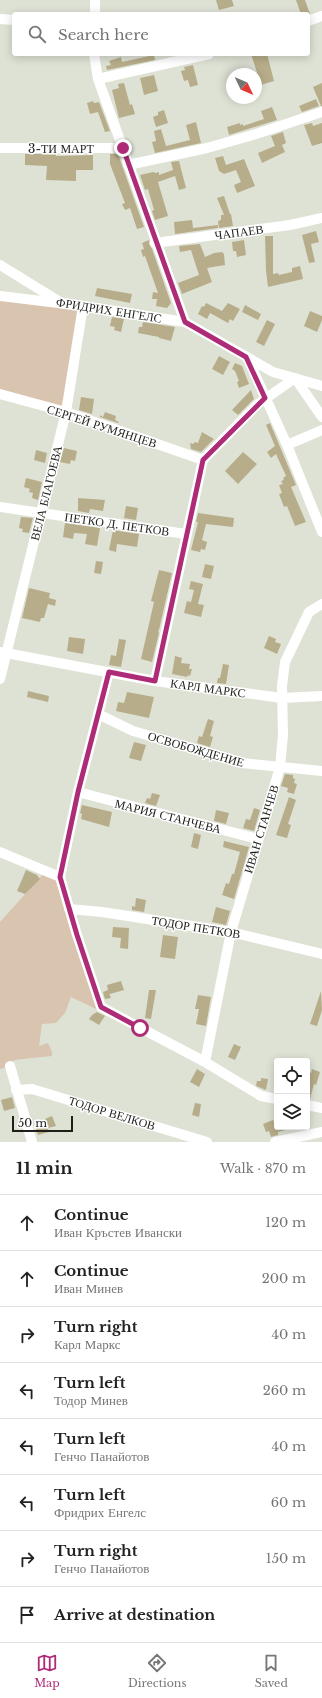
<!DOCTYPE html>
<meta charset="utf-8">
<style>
:root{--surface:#fff;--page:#f2f2f2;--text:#222;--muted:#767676;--line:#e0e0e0;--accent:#ae2c77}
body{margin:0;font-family:"Libre Baskerville",serif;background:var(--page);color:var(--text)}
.controls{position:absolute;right:12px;bottom:12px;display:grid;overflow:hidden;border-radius:4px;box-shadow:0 2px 10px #0003}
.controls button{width:36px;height:36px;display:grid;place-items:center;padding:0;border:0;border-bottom:1px solid var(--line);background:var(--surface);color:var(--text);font:20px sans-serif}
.compass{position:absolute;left:226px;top:68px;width:36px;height:36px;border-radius:50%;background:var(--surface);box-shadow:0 2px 10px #0003;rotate:134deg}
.scale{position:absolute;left:12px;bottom:10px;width:61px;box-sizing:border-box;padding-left:4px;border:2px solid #1d1e1a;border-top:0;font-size:11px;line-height:14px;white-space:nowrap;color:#1d1e1a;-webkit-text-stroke:3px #fff;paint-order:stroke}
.stop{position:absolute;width:12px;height:12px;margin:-9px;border:3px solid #ae2c77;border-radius:50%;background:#fff}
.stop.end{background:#ae2c77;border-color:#fff;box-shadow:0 1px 4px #0008}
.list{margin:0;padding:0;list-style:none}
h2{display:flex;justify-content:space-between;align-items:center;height:52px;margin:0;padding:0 16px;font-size:17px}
h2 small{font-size:13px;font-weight:400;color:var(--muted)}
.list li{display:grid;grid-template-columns:26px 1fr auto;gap:12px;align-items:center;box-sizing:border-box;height:56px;padding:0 16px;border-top:1px solid var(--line)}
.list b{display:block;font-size:15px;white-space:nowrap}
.list p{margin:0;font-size:13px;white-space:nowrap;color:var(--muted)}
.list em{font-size:13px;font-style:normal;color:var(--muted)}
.icon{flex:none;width:22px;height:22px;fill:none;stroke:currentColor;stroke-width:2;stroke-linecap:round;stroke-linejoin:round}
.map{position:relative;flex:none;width:322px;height:1142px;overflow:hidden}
.search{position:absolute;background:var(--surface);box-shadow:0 2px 10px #0003;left:12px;right:12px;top:12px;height:44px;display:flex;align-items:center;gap:10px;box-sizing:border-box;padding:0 14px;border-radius:4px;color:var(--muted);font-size:15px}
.sheet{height:500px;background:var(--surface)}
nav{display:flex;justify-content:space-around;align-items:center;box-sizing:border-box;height:56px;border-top:1px solid var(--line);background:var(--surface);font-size:11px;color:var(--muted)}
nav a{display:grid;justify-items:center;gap:2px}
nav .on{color:var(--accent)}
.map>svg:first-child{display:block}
.green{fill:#d9c4af}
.building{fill:#b7ad8a}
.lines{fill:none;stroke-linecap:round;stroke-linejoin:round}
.minor{stroke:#fff;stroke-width:10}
.route{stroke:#ae2c77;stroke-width:5}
.labels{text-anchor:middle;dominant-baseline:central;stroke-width:3;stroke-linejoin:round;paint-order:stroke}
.street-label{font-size:12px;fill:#1d1e1a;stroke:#fff}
</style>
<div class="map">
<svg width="322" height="1142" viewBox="0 0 322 1142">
<rect width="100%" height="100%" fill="#dee2d5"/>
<path class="green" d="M0 296 83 306 66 412 0 394Z
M46 871 60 877 101 1007 96 1009 71 997 65 1013 56 1023 42 1024 39 1046 48 1043 52 1052V1056L14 1060 10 1066 0 1069V922Z"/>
<path class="building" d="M216 0H232L234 6 219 10Z
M296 0H305L310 14H301Z
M251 54H267L274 81 261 85Z
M154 55 155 60 107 70 106 66 111 65 109 61 121 57 122 62Z
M193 65 198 85 190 87 188 80 184 81 181 71 185 70 184 67Z
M154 75 158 91 144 95 140 78Z
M124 83 130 105 132 104 135 114 119 118 112 90 119 88 118 84Z
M322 83V106H321L313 87Z
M316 99 319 106 302 112 299 106Z
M93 101 94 103 99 102 110 131 105 132 98 112 90 114 87 103Z
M272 107 277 120 229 135 227 127 240 123V125L243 124V126L264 119 261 111Z
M164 110 168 123 156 127 153 117 158 115V112Z
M196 122 201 143 155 153 152 142 156 141 154 131 161 129 166 146 190 140 186 125Z
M312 123 313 126 322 123V143L312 146 304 125Z
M283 132 286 143 282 145 285 152 262 163 258 153 275 146 271 136Z
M25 154H56V156L93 155V170H76V181L46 180 47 166 25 165Z
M110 154H118L144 227 137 229 130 208 125 210 122 204 125 203 110 164Z
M223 156 226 165 244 159 255 186 237 193 234 185 241 182 236 170 224 174 219 171 215 158Z
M179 161 186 188 179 190 175 176 158 182 168 216 155 220 152 211 154 210 148 189 145 190 140 175 153 172 156 173 159 172V175L173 170 171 162Z
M224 196 230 214H231L233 226 219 228 218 221 221 220V215H224L217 198Z
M192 220 193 228 218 225V228L175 234 174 222Z
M316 231 319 242 311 244 315 262 309 263 302 235Z
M265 236H273V274L278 273 279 275 292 272V268L300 266 303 279 268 287 266 271Z
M149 240V244L152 249 171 303 167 308 156 306 157 299H152L153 292 158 293 145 256 143 257 141 250 144 249 142 243Z
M244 240 246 255 237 257 236 251H233L232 242Z
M200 244 205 257 214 253 222 252 224 254 225 265 207 268 212 282 182 294 178 283 199 275 191 250 180 252 179 246Z
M97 288 132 294 130 303 95 296Z
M206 303 222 311 228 303 240 309 233 321 230 319 228 323 210 313 207 319 198 314 202 306 204 307Z
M245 305 261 314 258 320 242 312Z
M310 311 322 316V320L317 332 304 326Z
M112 317 124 319 121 332 114 330 115 327 110 326Z
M267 320 275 324 264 346 256 342Z
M143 322 175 327 171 341 159 338V337L138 333 139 327H142Z
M219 356 230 362 223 375 212 369Z
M235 363 242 366 249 384 239 388 237 382 239 381 235 371 232 369Z
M251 390 254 399 238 415 232 410Z
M81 397 94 399 92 414 79 410Z
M105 412 116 416 115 420 119 422 118 423 100 417V415L103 417Z
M270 423 296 485 291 487 306 522 295 526 287 506 284 507 279 494 282 493 279 485 283 484 281 481 284 480 283 478 286 476 276 454 271 458 267 452 275 446 266 425Z
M202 432 214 439 201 452 191 449 190 443 193 444 195 442 198 443Z
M64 448 77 451 75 461 71 460 70 464 60 462Z
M36 450 47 453 45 463 34 460Z
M243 452 257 464 238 484 225 471Z
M26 478 42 482 38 500 32 498 33 493 29 492 30 489 24 487Z
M78 498 105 500 103 511 90 509 89 513 78 511Z
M126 506 138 508 136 520 124 518Z
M198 513 234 518 233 527 206 524 202 540 207 542 205 550 201 549 200 552 191 550 198 522H196Z
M21 517 33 518 29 533 22 532 23 529 19 528Z
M65 523 100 528 97 546 85 544 87 534 74 533 73 539 63 537Z
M113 530 139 534 137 547 117 544 116 552 109 550Z
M96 561 103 562 101 574 94 573Z
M205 564 214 566 211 579 202 577Z
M159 570 172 573 159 630H158L159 633 152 662 141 659 154 602 151 601Z
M191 581 203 584 198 604 204 605 201 617 184 613 187 601 191 602 194 590 189 589Z
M29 588 50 593 49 598 56 600 55 606 48 604 44 618H41L40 622 22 618Z
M269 636 276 639 275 642 281 644 277 654 264 648Z
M69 637 85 639 83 654 67 651Z
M119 639 126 640 121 667 109 665 111 655 116 656Z
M175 656 182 658 181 663 190 664 189 669H192L190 676 188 675 187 677 172 674Z
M223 664 229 665 226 684 217 683 218 678H220Z
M28 691 49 696 48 702 27 697Z
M127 692 154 697 149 718 116 711 118 702 124 703Z
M208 719 214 721 210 736 213 737 210 747 197 743 199 736 202 737Z
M134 742 146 745 141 761 129 758Z
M285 774 293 775V778L295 779 294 783 297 784 294 794 287 792 288 788 281 786Z
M152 793 160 795 156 806 145 803 147 798 150 799Z
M289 797 296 800 288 824 291 825 287 838 276 835Z
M82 805 112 812 109 827 81 819 82 814 80 813Z
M254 808 260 810 254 831 243 828 246 819 250 820Z
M216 810 229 813 226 824 214 821Z
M194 833 201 835 198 849 191 847Z
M224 841 249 847 234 899 222 895 226 883 229 884 232 874H234L240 852 223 847Z
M26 870 37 875 40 879 25 894 17 891Z
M136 898 146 900 144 912 132 910V906L135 907Z
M216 907 230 911 226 925 212 922Z
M113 927 129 928 128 949 120 948 121 938 112 937Z
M163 935 178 937 175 959 160 957Z
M121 981 124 990 110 994 109 993 111 998 105 999 103 992 108 990 107 985Z
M149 990H156L151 1019 145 1018Z
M321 991 322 1010 317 1026 310 1024Z
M198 995 211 997 206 1026 196 1024 199 1009H195Z
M97 1012 105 1016 99 1025 89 1019 92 1015Z
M234 1044 241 1047 235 1060 228 1057Z
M197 1069 205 1074 199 1087 190 1082Z
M312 1069 320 1072 316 1085 314 1084 310 1099H307V1072L311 1073Z
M261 1078 268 1079 266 1090 256 1086 257 1081H261Z
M12 1097 15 1108 4 1111 1 1100Z
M195 1103 201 1104 199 1117 192 1115Z
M52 1116 56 1126 48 1128 49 1132 38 1135 36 1129 47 1125 45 1119Z
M273 1120 276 1127H289V1129L278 1132V1135L271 1137 269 1131 266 1132 263 1124Z"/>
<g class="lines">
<path class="minor" d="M95 14V0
M0 19 14 20
M308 21 322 16
M94 54 98 79 185 322
M98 79 209 54
M0 148H123
M128 165 207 148 256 134 322 112
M155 243 290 225 322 218
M0 265 60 302
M0 296 83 306 185 322 273 372 322 386
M247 357 287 445 322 532
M295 378 322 417
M0 394 66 412 203 460
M287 445 322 430
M0 507 186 534
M0 652 155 681 282 698 322 696
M109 672 78 792 60 877 77 935 101 1007 205 1062 261 1096 277 1099
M0 679 66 412 83 306
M155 681 203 460 258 404 295 378
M98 714 133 731 242 763 322 771
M78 792 258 839
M0 852 60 877
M69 909 102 912 231 932 322 954
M205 1062 231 932 280 767 283 735 282 686 285 662 309 612 322 604
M10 1066 32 1142
M16 1090 32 1089 207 1142
M307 1105 322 1108
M275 1142 322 1132"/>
</g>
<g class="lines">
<path class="route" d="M123 148 185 322 246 357 265 398 203 460 155 681 109 672 78 792 60 877 77 935 101 1007 140 1028"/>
</g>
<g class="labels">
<g class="street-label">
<text x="61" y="148">3-ТИ МАРТ</text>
<text transform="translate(239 232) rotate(-8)">ЧАПАЕВ</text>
<text transform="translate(109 310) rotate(9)">ФРИДРИХ ЕНГЕЛС</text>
<text transform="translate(102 426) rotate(18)">СЕРГЕЙ РУМЯНЦЕВ</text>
<text transform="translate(46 493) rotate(-76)">ВЕЛА БЛАГОЕВА</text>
<text transform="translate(117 524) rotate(8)">ПЕТКО Д. ПЕТКОВ</text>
<text transform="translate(208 688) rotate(8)">КАРЛ МАРКС</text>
<text transform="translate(196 749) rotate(16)">ОСВОБОЖДЕНИЕ</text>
<text transform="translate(168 816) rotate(14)">МАРИЯ СТАНЧЕВА</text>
<text transform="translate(261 829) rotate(-73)">ИВАН СТАНЧЕВ</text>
<text transform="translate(196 927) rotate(9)">ТОДОР ПЕТКОВ</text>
<text transform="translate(112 1113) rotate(17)">ТОДОР ВЕЛКОВ</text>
</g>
</g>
</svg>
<div class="controls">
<button><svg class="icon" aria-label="locate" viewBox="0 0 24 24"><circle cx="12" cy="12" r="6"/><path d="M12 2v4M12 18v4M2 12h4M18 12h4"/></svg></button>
<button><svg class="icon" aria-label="layers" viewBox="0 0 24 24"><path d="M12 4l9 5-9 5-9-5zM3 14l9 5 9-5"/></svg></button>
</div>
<svg class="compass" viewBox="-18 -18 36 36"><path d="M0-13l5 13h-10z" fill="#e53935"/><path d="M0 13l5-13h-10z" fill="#767676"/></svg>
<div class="scale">50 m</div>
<div class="stop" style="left:140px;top:1028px"></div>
<div class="stop end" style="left:123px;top:148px"></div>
<div class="search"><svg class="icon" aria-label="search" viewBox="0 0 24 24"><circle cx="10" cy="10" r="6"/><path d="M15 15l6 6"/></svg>Search here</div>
</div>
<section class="sheet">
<h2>11 min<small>Walk · 870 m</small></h2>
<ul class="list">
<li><svg class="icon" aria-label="ahead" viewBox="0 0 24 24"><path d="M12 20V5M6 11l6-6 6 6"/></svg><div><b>Continue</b><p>Иван Кръстев Ивански</p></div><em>120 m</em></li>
<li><svg class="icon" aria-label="ahead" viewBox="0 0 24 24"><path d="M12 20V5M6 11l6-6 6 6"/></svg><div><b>Continue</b><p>Иван Минев</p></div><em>200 m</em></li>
<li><svg class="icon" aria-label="right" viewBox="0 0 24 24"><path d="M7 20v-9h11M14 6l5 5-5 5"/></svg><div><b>Turn right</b><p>Карл Маркс</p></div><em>40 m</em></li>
<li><svg class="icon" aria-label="left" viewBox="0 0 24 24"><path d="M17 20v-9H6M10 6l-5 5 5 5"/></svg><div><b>Turn left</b><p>Тодор Минев</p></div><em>260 m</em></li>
<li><svg class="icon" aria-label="left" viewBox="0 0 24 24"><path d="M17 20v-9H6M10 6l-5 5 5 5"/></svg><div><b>Turn left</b><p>Генчо Панайотов</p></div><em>40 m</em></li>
<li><svg class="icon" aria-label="left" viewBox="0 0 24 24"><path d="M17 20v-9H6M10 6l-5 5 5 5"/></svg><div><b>Turn left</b><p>Фридрих Енгелс</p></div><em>60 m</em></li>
<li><svg class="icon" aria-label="right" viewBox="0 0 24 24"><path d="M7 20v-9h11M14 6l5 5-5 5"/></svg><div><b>Turn right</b><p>Генчо Панайотов</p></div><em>150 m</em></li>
<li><svg class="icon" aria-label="arrive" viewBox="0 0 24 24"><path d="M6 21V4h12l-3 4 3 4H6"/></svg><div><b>Arrive at destination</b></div></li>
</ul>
</section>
<nav>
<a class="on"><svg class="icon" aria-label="map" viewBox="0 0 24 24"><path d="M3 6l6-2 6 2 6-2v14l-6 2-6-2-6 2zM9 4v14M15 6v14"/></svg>Map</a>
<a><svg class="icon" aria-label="directions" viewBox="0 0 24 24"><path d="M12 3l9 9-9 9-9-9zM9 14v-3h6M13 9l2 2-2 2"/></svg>Directions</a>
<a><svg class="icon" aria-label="saved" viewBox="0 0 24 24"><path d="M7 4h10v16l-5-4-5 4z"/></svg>Saved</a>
</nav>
